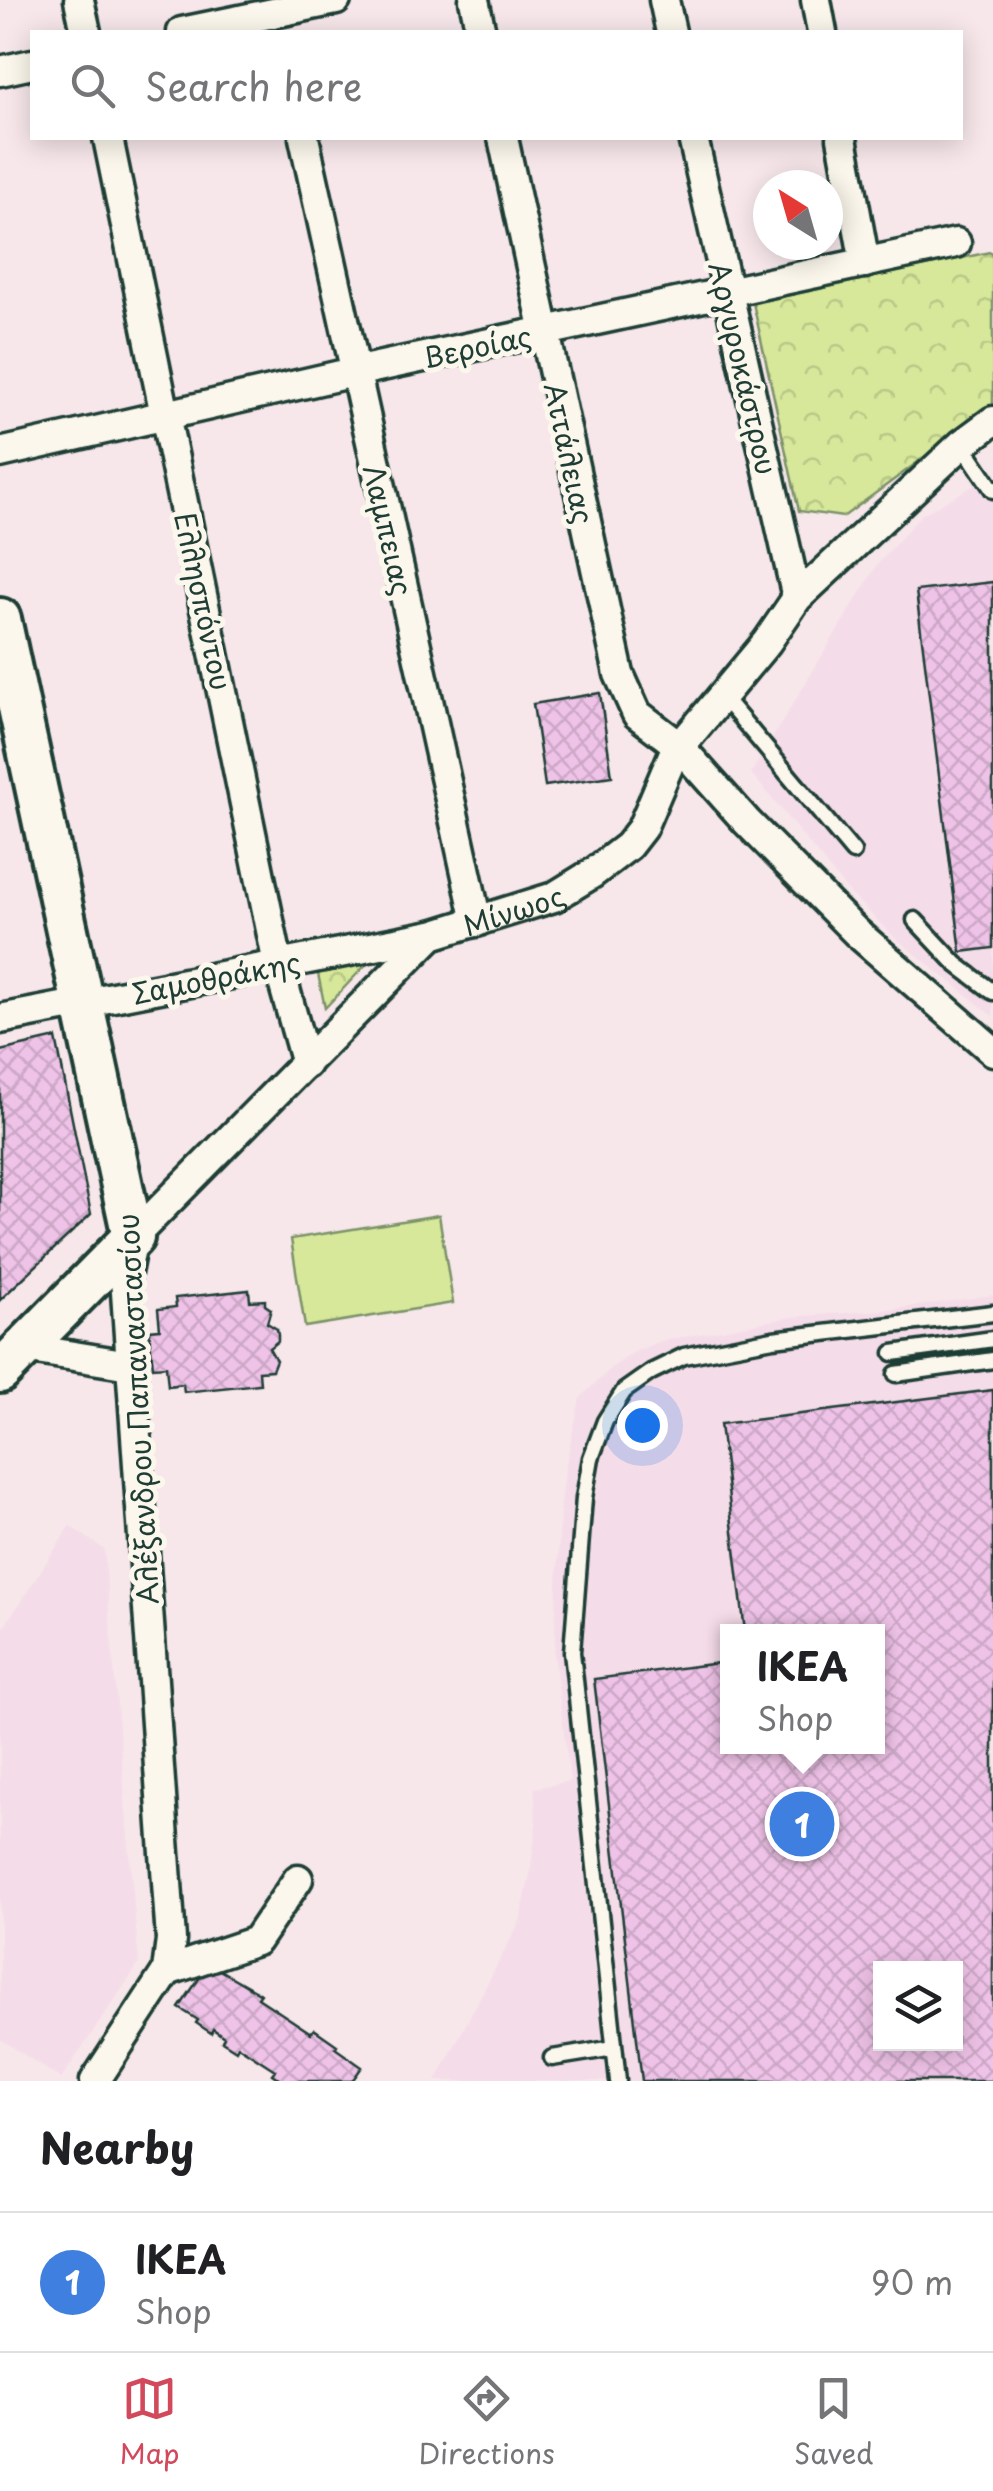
<!DOCTYPE html>
<meta charset="utf-8">
<style>
:root{--surface:#fff;--page:#f2f2f2;--text:#202124;--muted:#757577;--line:#e0e0e0;--accent:#d1495b}
body{margin:0;font-family:"Playpen Sans",sans-serif;background:var(--page);color:var(--text)}
.controls{position:absolute;right:30px;bottom:30px;display:grid;overflow:hidden;border-radius:0px;box-shadow:0 5px 25px #0003}
.controls button{width:90px;height:90px;display:grid;place-items:center;padding:0;border:0;border-bottom:2px solid var(--line);background:var(--surface);color:var(--text);font:50px sans-serif}
.compass{position:absolute;left:753px;top:170px;width:90px;height:90px;border-radius:50%;background:var(--surface);box-shadow:0 5px 25px #0003;rotate:323deg}
.you{position:absolute;left:642px;top:1425px;width:35px;height:35px;margin:-25px;border:8px solid #fff;border-radius:50%;background:#1a73e8;box-shadow:0 0 0 15px #1a73e833}
.badge{display:grid;place-items:center;width:65px;height:65px;border-radius:50%;background:var(--accent);color:#fff;font-size:32px;font-weight:700}
.pin{position:absolute;translate:-50% -50%;border:5px solid #fff;box-shadow:0 2px 10px #0006}
.popup{position:absolute;left:720px;top:1624px;width:165px;height:130px;box-sizing:border-box;display:grid;place-content:center;border-radius:0px;background:var(--surface);filter:drop-shadow(0 2px 8px #0005);font-size:32px;white-space:nowrap;color:var(--muted)}
.popup b{font-size:38px;color:var(--text)}
.popup::after{content:'';position:absolute;left:50%;top:100%;margin-left:-20px;border:20px solid transparent;border-top-color:var(--surface)}
.list{margin:0;padding:0;list-style:none}
h2{display:flex;justify-content:space-between;align-items:center;height:130px;margin:0;padding:0 40px;font-size:42px}
h2 small{font-size:32px;font-weight:400;color:var(--muted)}
.list li{display:grid;grid-template-columns:65px 1fr auto;gap:30px;align-items:center;box-sizing:border-box;height:140px;padding:0 40px;border-top:2px solid var(--line)}
.list b{display:block;font-size:38px;white-space:nowrap}
.list p{margin:0;font-size:32px;white-space:nowrap;color:var(--muted)}
.list em{font-size:32px;font-style:normal;color:var(--muted)}
.icon{flex:none;width:55px;height:55px;fill:none;stroke:currentColor;stroke-width:2;stroke-linecap:round;stroke-linejoin:round}
.map{position:relative;flex:none;width:993px;height:2081px;overflow:hidden}
.search{position:absolute;background:var(--surface);box-shadow:0 5px 25px #0003;left:30px;right:30px;top:30px;height:110px;display:flex;align-items:center;gap:25px;box-sizing:border-box;padding:0 35px;border-radius:0px;color:var(--muted);font-size:38px}
.sheet{height:270px;background:var(--surface)}
nav{display:flex;justify-content:space-around;align-items:center;box-sizing:border-box;height:140px;border-top:2px solid var(--line);background:var(--surface);font-size:28px;color:var(--muted)}
nav a{display:grid;justify-items:center;gap:5px}
nav .on{color:var(--accent)}
.map>svg:first-child{display:block}
.built{fill:#f5dce9;fill-rule:evenodd}
.grass{fill:#d7e89b;stroke:#7b9268;stroke-width:2.5}
.park{fill:url(#park-crowns);stroke:#7b9268;stroke-width:2.5}
.building{fill:url(#building-cross-hatch);stroke:#1f3d34;stroke-width:2.5;fill-rule:evenodd}
.lines{fill:none;stroke-linecap:round;stroke-linejoin:round}
.lane-casing{stroke:#1f3d34;stroke-width:21}
.street-casing{stroke:#1f3d34;stroke-width:35}
.secondary-casing{stroke:#1f3d34;stroke-width:48}
.lane{stroke:#fbf7ec;stroke-width:14}
.street{stroke:#fbf7ec;stroke-width:28}
.secondary{stroke:#fbf7ec;stroke-width:40}
.labels{text-anchor:middle;dominant-baseline:central;stroke-width:10;stroke-linejoin:round;paint-order:stroke}
.street-label{font-size:28px;fill:#1f3d34;stroke:#fbf7ec}
</style>
<div class="map">
<svg width="993" height="2081" viewBox="0 0 993 2081">
<defs>
<pattern id="park-crowns" width="20" height="18" patternUnits="userSpaceOnUse" patternTransform="scale(2.5)"><rect width="20" height="18" fill="#d7e89b"/><path d="M2 6a3 3 0 1 1 6 0M12 15a3 3 0 1 1 6 0" fill="none" stroke="#b8c886"/></pattern>
<pattern id="building-cross-hatch" width="8" height="8" patternUnits="userSpaceOnUse" patternTransform="scale(2.5)"><rect width="8" height="8" fill="#efc2e7"/><path d="M0 0l8 8M0 8l8-8" fill="none" stroke="#cca8c7"/></pattern>
</defs>
<rect width="100%" height="100%" fill="#f7e7ea"/>
<filter id="ink" filterUnits="userSpaceOnUse"><feTurbulence type="fractalNoise" baseFrequency=".01" numOctaves="2"/><feDisplacementMap in="SourceGraphic" scale="20" xChannelSelector="R" yChannelSelector="G"/><feConvolveMatrix kernelMatrix="1 2 1 2 8 2 1 2 1" color-interpolation-filters="sRGB"/></filter>
<g filter="url(#ink)">
<path class="built" d="M993 475V1016L892 935 846 889 751 773 877 565 921 515Z
M993 1295V2081H436L520 1921 530 1874 536 1825 534 1788 570 1781 554 1655 560 1515 565 1468 580 1398 611 1368 634 1352 661 1341 791 1317 895 1309ZM727 1632H877V1746H727ZM880 1968H956V2044H880Z
M70 1526 104 1549 139 1964 61 2079 0 2039V1633Z"/>
<path class="grass" d="M439 1215 453 1303 305 1327 291 1239Z"/>
<path class="park" d="M990 252 993 257V407L843 517 799 511 753 303Z
M376 954 325 1008 317 969Z"/>
<path class="building" d="M993 582V948L961 952 916 591Z
M600 693 612 776 545 786 533 704Z
M56 1038 91 1214 0 1300V1051Z
M249 1290 250 1301 265 1300V1305L271 1309 267 1323 277 1329 278 1335V1341L269 1348 276 1360 272 1370 259 1371 260 1384 184 1392 183 1384 168 1386 166 1366 153 1367 149 1330 160 1329 158 1309 176 1307 175 1298Z
M993 1390V2081H642L594 1679 727 1662V1746H877V1632H745L720 1424ZM880 1968H956V2044H880Z
M209 1964 261 1994 258 1998 311 2033 314 2029 337 2045 335 2048 362 2067 352 2081H282L272 2074 275 2070 238 2046 236 2050 222 2041 224 2037 213 2029 211 2033 196 2023 198 2020 179 2008Z"/>
<g class="lines">
<g class="lane-casing">
<path id="lane" d="M962 444 993 490
M722 696 853 852
M915 920 956 964 993 992
M893 1353 993 1339
M896 1374 993 1360
M552 2058 614 2048
M618 2081 572 1652 584 1498 591 1458 605 1421 624 1391 651 1372 684 1356 773 1339 993 1313"/>
</g>
<g class="street-casing">
<g id="street">
<path d="M79 0 86 32"/>
<path d="M474 0 481 32"/>
<path d="M664 0 671 32"/>
<path d="M816 0 822 32"/>
<path d="M182 32 336 0"/>
<path d="M0 71 32 64"/>
<path d="M108 138 278 964 306 1064"/>
<path d="M304 138 477 922"/>
<path d="M503 138 619 674 637 714 679 746 747 822 856 932 993 1051"/>
<path d="M693 138 797 598"/>
<path d="M842 138 865 263"/>
<path d="M0 453 354 372 956 243"/>
<path d="M0 1019 432 935"/>
<path d="M24 1348 130 1365"/>
<path d="M167 1971 256 1941 298 1879"/>
<path id="s1" d="M95 2081 167 1971 171 1940 125 1278 133 1237 432 935 554 897 593 873 628 846 642 828 673 755 767 642 797 598 962 444 993 421"/>
</g>
</g>
<g class="secondary-casing">
<path id="secondary" d="M0 619 133 1237 0 1372"/>
</g>
<use href="#lane" class="lane"/>
<use href="#street" class="street"/>
<use href="#secondary" class="secondary"/>
</g>
</g>
<g class="labels">
<g class="street-label">
<text transform="translate(477 346) rotate(-12)">Βεροίας</text>
<text transform="translate(744 368) rotate(77)">Αργυροκάστρου</text>
<text transform="translate(570 453) rotate(78)">Αττάλειας</text>
<text transform="translate(389 530) rotate(77)">Λαμπειας</text>
<text transform="translate(204 601) rotate(78)">Ελλησπόντου</text>
<text stroke="none"><textPath href="#s1" startOffset="1378">Μίνωος</textPath></text>
<text transform="translate(216 977) rotate(-11)">Σαμοθράκης</text>
<text transform="translate(137 1409) rotate(-93)">Αλέξανδρου Παπαναστασίου</text>
</g>
</g>
</svg>
<div class="controls">
<button><svg class="icon" aria-label="layers" viewBox="0 0 24 24"><path d="M12 4l9 5-9 5-9-5zM3 14l9 5 9-5"/></svg></button>
</div>
<svg class="compass" viewBox="-18 -18 36 36"><path d="M0-13l5 13h-10z" fill="#e53935"/><path d="M0 13l5-13h-10z" fill="#757577"/></svg>
<div class="you"></div>
<div class="pin badge" style="left:802px;top:1824px;background:#3f7fe0">1</div>
<div class="popup"><b>IKEA</b>Shop</div>
<div class="search"><svg class="icon" aria-label="search" viewBox="0 0 24 24"><circle cx="10" cy="10" r="6"/><path d="M15 15l6 6"/></svg>Search here</div>
</div>
<section class="sheet">
<h2>Nearby<small></small></h2>
<ul class="list">
<li><span class="badge" style="background:#3f7fe0">1</span><div><b>IKEA</b><p>Shop</p></div><em>90 m</em></li>
</ul>
</section>
<nav>
<a class="on"><svg class="icon" aria-label="map" viewBox="0 0 24 24"><path d="M3 6l6-2 6 2 6-2v14l-6 2-6-2-6 2zM9 4v14M15 6v14"/></svg>Map</a>
<a><svg class="icon" aria-label="directions" viewBox="0 0 24 24"><path d="M12 3l9 9-9 9-9-9zM9 14v-3h6M13 9l2 2-2 2"/></svg>Directions</a>
<a><svg class="icon" aria-label="saved" viewBox="0 0 24 24"><path d="M7 4h10v16l-5-4-5 4z"/></svg>Saved</a>
</nav>
